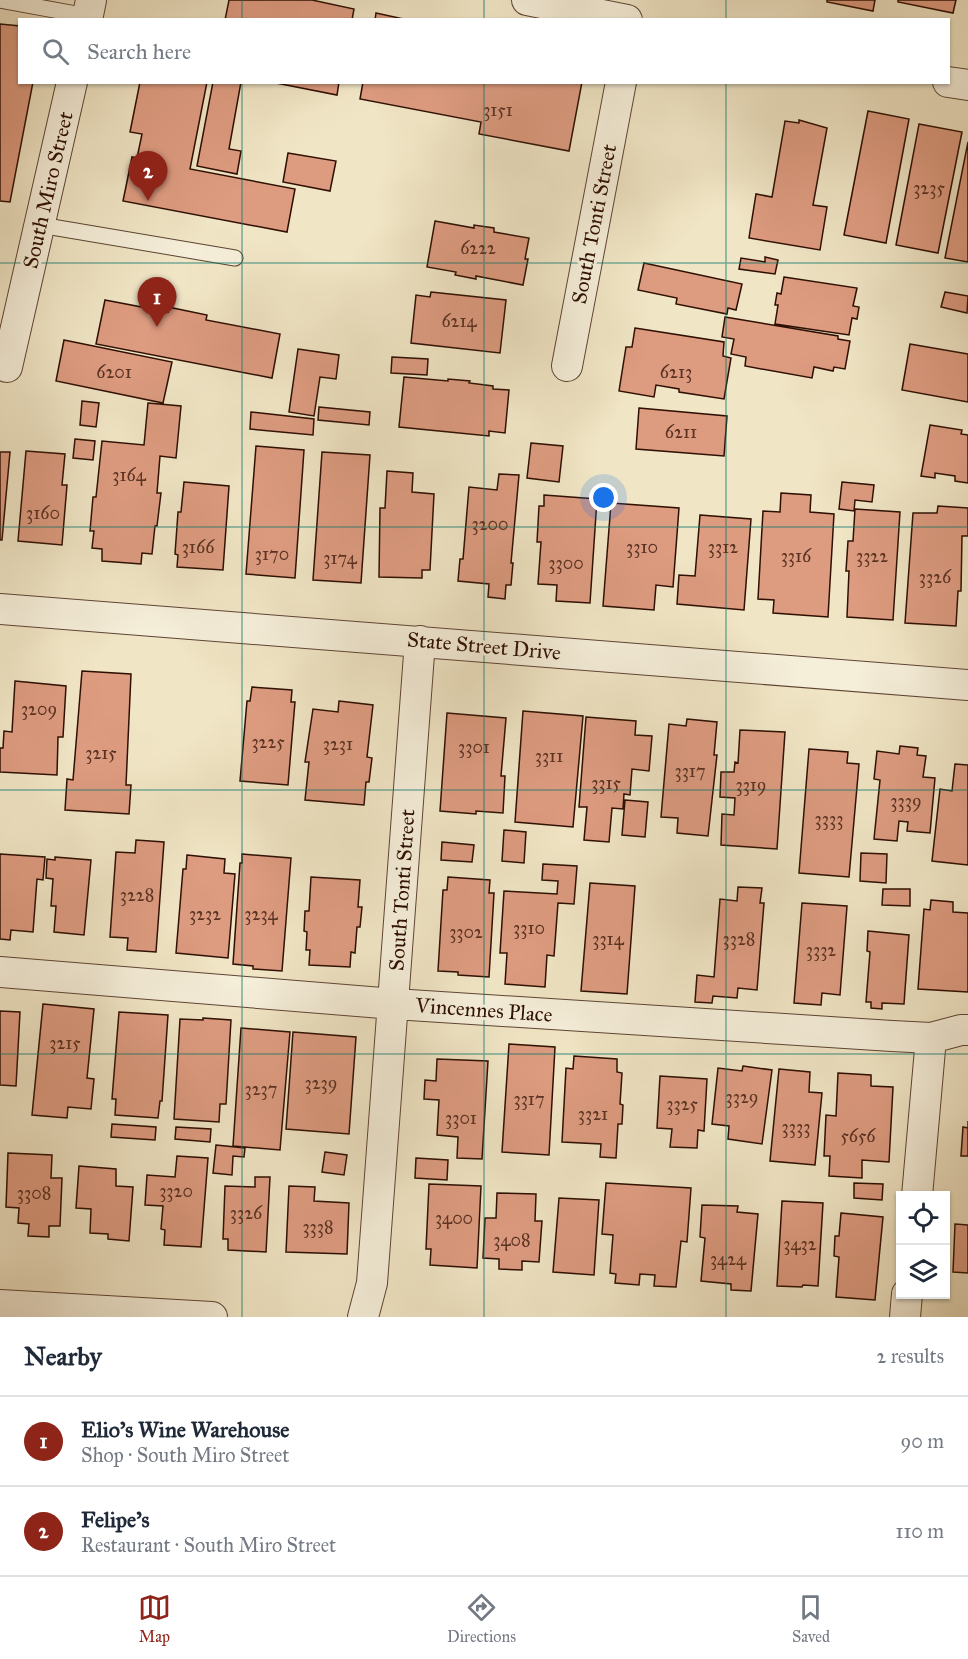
<!DOCTYPE html>
<meta charset="utf-8">
<style>
:root{--surface:#fff;--page:#f2f2f3;--text:#1f2937;--muted:#747a83;--line:#e0e1e3;--accent:#8f2418}
body{margin:0;font-family:"IM FELL Great Primer",serif;background:var(--page);color:var(--text)}
.controls{position:absolute;right:18px;bottom:18px;display:grid;overflow:hidden;border-radius:0px;box-shadow:0 2px 4px #0004}
.controls button{width:54px;height:54px;display:grid;place-items:center;padding:0;border:0;border-bottom:2px solid var(--line);background:var(--surface);color:var(--text);font:30px sans-serif}
.you{position:absolute;left:604px;top:498px;width:21px;height:21px;margin:-15px;border:4px solid #fff;border-radius:50%;background:#1a73e8;box-shadow:0 0 0 9px #1a73e833}
.badge{display:grid;place-items:center;width:39px;height:39px;border-radius:50%;background:var(--accent);color:#fff;font-size:20px;font-weight:700}
.pin{position:absolute;translate:-50% -50px;filter:drop-shadow(0 2px 3px #0008)}
.pin::after{content:'';position:absolute;top:32px;width:21px;height:18px;background:inherit;clip-path:polygon(0 0,100% 0,50% 100%)}
.list{margin:0;padding:0;list-style:none}
h2{display:flex;justify-content:space-between;align-items:center;height:78px;margin:0;padding:0 24px;font-size:26px}
h2 small{font-size:20px;font-weight:400;color:var(--muted)}
.list li{display:grid;grid-template-columns:39px 1fr auto;gap:18px;align-items:center;box-sizing:border-box;height:90px;padding:0 24px;border-top:2px solid var(--line)}
.list b{display:block;font-size:22px;white-space:nowrap}
.list p{margin:0;font-size:20px;white-space:nowrap;color:var(--muted)}
.list em{font-size:20px;font-style:normal;color:var(--muted)}
.icon{flex:none;width:33px;height:33px;fill:none;stroke:currentColor;stroke-width:2;stroke-linecap:round;stroke-linejoin:round}
.map{position:relative;flex:none;width:968px;height:1317px;overflow:hidden}
.search{position:absolute;background:var(--surface);box-shadow:0 2px 4px #0004;left:18px;right:18px;top:18px;height:66px;display:flex;align-items:center;gap:15px;box-sizing:border-box;padding:0 21px;border-radius:0px;color:var(--muted);font-size:22px}
.sheet{height:258px;background:var(--surface)}
nav{display:flex;justify-content:space-around;align-items:center;box-sizing:border-box;height:84px;border-top:2px solid var(--line);background:var(--surface);font-size:16px;color:var(--muted)}
nav a{display:grid;justify-items:center;gap:3px}
nav .on{color:var(--accent)}
.map>svg:first-child{display:block}
.building{fill:#dd9b80;stroke:#2e0f02;stroke-width:1.5}
.lines{fill:none;stroke-linecap:round;stroke-linejoin:round}
.lane-casing{stroke:#5e4433;stroke-width:17}
.street-casing{stroke:#5e4433;stroke-width:32}
.lane{stroke:#f5eed9;stroke-width:15}
.street{stroke:#f5eed9;stroke-width:30}
.grid{fill:none;stroke:#0f766e;stroke-width:1.5;stroke-opacity:0.55}
.labels{text-anchor:middle;dominant-baseline:central;stroke-width:6;stroke-linejoin:round;paint-order:stroke}
.number-label{font-size:18px;fill:#5a3222}
.street-label{font-size:21px;fill:#2e0f02;stroke:#f5eed9}
</style>
<div class="map">
<svg width="968" height="1317" viewBox="0 0 968 1317">
<rect width="100%" height="100%" fill="#f0e5c5"/>
<filter id="stains"><feTurbulence type="fractalNoise" baseFrequency=".00333" numOctaves="4"/><feColorMatrix values="0 0 0 0 .2 0 0 0 0 .09 0 0 0 0 .02 0 0 0 .5 -.17"/></filter>
<radialGradient id="worn" r=".72"><stop offset=".6" stop-color="#630" stop-opacity="0"/><stop offset="1" stop-color="#630" stop-opacity=".3"/></radialGradient>
<path class="building" d="M229 0H312L354 9 352 20H225Z
M827 0H875L873 11 827 2Z
M898 0H956L953 13 898 2Z
M376 13 408 20H375Z
M0 24 20 26V82H33L10 202 0 201Z
M140 82H207L190 169 295 189 287 232 123 201 132 157 137 158 142 134 130 132Z
M213 82H241L229 149 241 151 237 174 197 166Z
M271 82H339L337 95Z
M363 82H582L569 151 479 134 481 122 360 99Z
M868 111 909 119 886 243 844 235Z
M799 120 827 128 813 205 827 207 820 250 749 238 756 194 772 197 785 121 799 123Z
M919 124 962 132 938 253 896 245Z
M968 142V262L945 258Z
M288 153 336 161 330 191 283 182Z
M435 221 474 228V225L494 228V232L529 238 525 259H528L523 285 476 276V279L455 275 456 272 427 267Z
M765 257 778 260 775 274 739 269 741 258 765 262Z
M644 263 742 284 736 310 728 308 727 314 676 304 677 298 638 290Z
M784 277 857 288 853 306 859 307 857 319 852 318 849 335 775 324 778 305H775L777 293 781 294Z
M431 292 506 300 500 353 411 343 416 295 430 297Z
M945 292 968 296 967 313 941 307Z
M105 300 168 312V307L207 315 206 320 280 334 272 378 96 344Z
M725 317 838 336V339L850 341 845 369 834 367 833 371 814 367 812 378 745 366 746 357 731 354 734 339 722 337Z
M635 328 724 342 723 356 731 358 724 399 679 392V389L656 385 654 397 619 391 626 347H632Z
M64 340 172 362 163 403 56 381Z
M910 344 968 354V402L902 390Z
M298 349 339 355 336 379 320 377 314 416 289 412Z
M392 357 428 359 427 375 391 373Z
M404 377 448 381V379L470 381 469 383 493 386V389L509 390 505 433 489 431V436L399 427Z
M82 401 99 403 96 427 80 425Z
M148 403 181 406 176 458 160 456 157 493H161L157 526H155L152 554 142 553 141 564 102 561V549L92 548 94 531H90L93 497H96L102 441 144 445Z
M319 407 370 412 369 425 318 420Z
M639 408 727 416 724 456 636 449Z
M251 412 314 419 313 435 250 429Z
M930 425 962 430 961 434 968 435V483L955 481V476L935 473V478L921 476Z
M75 439 95 441 93 460 73 458Z
M531 443 563 446 559 482 527 478Z
M256 446 304 450 295 578 246 574Z
M26 451 65 454 62 485H67L62 545 18 541Z
M0 452H10L2 540H0Z
M322 452 370 455 361 583 313 580Z
M387 471 413 473 412 492 434 494 430 570H422V578L379 577 380 508H385Z
M499 474 519 475 511 563H513L511 585H506L505 599 488 597 489 584 458 581 460 559H463L469 487 497 490Z
M184 482 229 486 223 570 177 567 178 555 175 554 178 512H181Z
M842 482 874 485 872 502 855 500 854 511 839 509Z
M781 493 811 495 810 512 834 514 828 617 773 613 774 600 758 599 763 511 780 512Z
M544 495 597 499 590 603 556 601 557 585 538 584 541 542H537L539 506H544Z
M611 503 679 508 673 587 656 585 654 610 603 606Z
M938 506 968 508V536H962L961 591H958L956 626 905 623 913 513H937Z
M855 509 900 512 893 620 847 617 849 571H846L848 541H853Z
M700 515 751 519 744 610 677 604 679 575 695 576Z
M82 671 131 674 126 785H131L129 814 65 810 67 779 73 780Z
M15 681 66 686 63 737H58L57 775 0 772V748H3L4 731 12 732Z
M252 687 292 690 291 702H295L288 785 240 781 247 701H250Z
M339 701 373 705 367 757 372 758 369 782H366L364 805 305 800 309 762H305L313 709 338 712Z
M523 711 583 716 573 827 515 822Z
M447 713 506 718 501 776H505L503 813 476 811V814L440 811Z
M586 717 636 721 635 735 652 736 649 771 632 769 630 795 624 794 623 809 612 808 609 842 584 840 587 807H579Z
M687 719 717 722 714 755H717L708 836 677 833 678 818 661 817 669 724 686 726Z
M740 730 785 732 777 849 721 845 722 814 734 815 735 798 720 797 721 772H734L735 762 738 763Z
M900 746 918 748 917 755 926 756 923 777 935 778 930 833 907 831 908 822 899 821 897 841 874 839 880 780 874 779 877 751 899 754Z
M809 749 848 752 847 763 859 764 849 877 799 873Z
M955 764 968 765V865L932 861 940 789 952 791Z
M625 800 648 802 645 837 622 835Z
M504 830 526 832 524 863 502 861Z
M136 840 164 842 156 952 127 950 128 938 110 937 116 852 135 853Z
M442 842 474 845 472 862 441 860Z
M861 853 887 854 886 883 860 881Z
M0 854 45 857 43 880 37 879 33 932 11 930 10 940 0 939Z
M242 854 291 858 282 971 253 969V966L233 964 240 863H242Z
M187 855 225 859 224 873 235 874 228 958 176 953 183 869H186Z
M55 857 91 860 84 935 54 932 56 906H51L53 879 46 878 47 859 55 860Z
M543 864 577 866 574 904 558 903 554 956 547 955 545 987 505 984 507 953H500L504 891 557 894 558 881 542 880Z
M311 877 360 880 358 907H362L360 927H357L355 953 351 952 350 967 309 965 310 950H306L307 932 304 931 305 911H309Z
M448 877 490 880 489 893H494L489 977 458 975V972L438 971 443 890H447Z
M590 883 635 886 627 994 581 991Z
M738 887 762 888 760 903H764L757 990 738 988 737 998 713 996 712 1003 695 1002 697 975 714 977 720 899 737 901Z
M883 889H910V906L882 905Z
M931 900 953 902V912L968 913V992L918 989 924 909 930 910Z
M802 903 847 906 840 995 822 993 821 1005 794 1003Z
M868 931 909 935 904 1004 882 1003V1009L871 1008V1002H866L870 952 867 951Z
M43 1004 94 1009 87 1078 94 1079 91 1109 68 1107 67 1118 32 1115Z
M0 1011 20 1012 16 1086 0 1085Z
M119 1012 168 1015 162 1101H160L158 1118 115 1115 116 1099H112Z
M203 1018 231 1020 226 1104H220L219 1122 174 1119 180 1019 203 1020Z
M241 1028 290 1032 280 1150 233 1146Z
M293 1032 356 1037 349 1134 286 1129Z
M509 1044 555 1047 549 1155 502 1152Z
M574 1056 617 1059V1072L622 1073 620 1104 623 1105 622 1124H618L616 1158 600 1157 601 1144 562 1142 566 1068 573 1069Z
M437 1059 488 1061 482 1159 457 1158 458 1137 437 1135 439 1100 424 1099 425 1080 436 1081Z
M743 1066 772 1070 762 1144 728 1139 729 1126 712 1124 718 1068 742 1071Z
M779 1069 810 1072 809 1092 822 1093 815 1165 770 1161Z
M838 1073 871 1075V1086L893 1087 889 1162 862 1160V1178L829 1176 830 1156H824L826 1115 836 1116Z
M660 1076 707 1079 704 1131 698 1130 697 1148 670 1147 672 1129 657 1128Z
M968 1121V1156H961L963 1127 968 1128Z
M112 1124 156 1127 155 1140 111 1137Z
M176 1127 211 1129 210 1142 175 1139Z
M216 1145 245 1148 244 1157 233 1156 232 1175 213 1173Z
M325 1152 347 1155 344 1175 322 1172Z
M8 1153 52 1155 51 1178H62L60 1226H49V1237L28 1236 29 1224 18 1223 19 1208 6 1207Z
M177 1156 208 1158 201 1247 164 1245 165 1230 161 1229 163 1206 145 1205 147 1175 175 1177Z
M416 1158 448 1160 447 1180 415 1178Z
M79 1166 116 1169V1186L133 1187 129 1241 108 1239V1234L90 1233 91 1209 76 1208Z
M255 1177H270L266 1252 228 1250V1239H223L225 1186 255 1187Z
M606 1183 691 1188 687 1242 681 1241 676 1287 654 1286 655 1275 640 1274 639 1285 615 1283 616 1274 610 1273 613 1235 602 1234Z
M854 1183 883 1184 882 1200 854 1198Z
M429 1184 481 1186 477 1268 430 1265 431 1249H426Z
M289 1186 315 1187 314 1201 349 1203 347 1254 286 1252Z
M497 1193 536 1194 535 1221H542L539 1262 522 1261V1270L499 1269V1259L483 1258 485 1218H496Z
M559 1198 599 1200 594 1275 553 1272Z
M782 1201 823 1203 818 1286 803 1285 802 1287 777 1286Z
M702 1205 738 1206 737 1212 758 1214 751 1291 731 1290V1284L701 1281 705 1238 700 1237Z
M841 1213 883 1217 875 1300 836 1297 839 1257 834 1256 835 1236H839Z
M955 1224 968 1225V1273L953 1272Z"/>
<g class="lines">
<g class="lane-casing">
<path id="lane" d="M0 0 87 16
M40 225 235 258"/>
</g>
<g class="street-casing">
<path id="street" d="M527 0 627 20
M87 20 91 0
M948 82 968 85
M567 366 621 82
M7 367 72 82
M0 609 968 685
M0 972 394 1004 892 1036 931 1038 961 1030H968
M917 1196 931 1038
M0 1305 212 1317
M363 1317 372 1283 420 641
M905 1317 907 1294"/>
</g>
<use href="#lane" class="lane"/>
<use href="#street" class="street"/>
</g>
<path class="grid" d="M242 0V20M484 0V20M726 0V20M242 82V1317M484 82V1317M726 82V1317M0 263H968M0 527H968M0 790H968M0 1054H968"/>
<g class="labels">
<g class="number-label">
<text x="498" y="110">3151</text>
<text x="929" y="188">3235</text>
<text x="478" y="248">6222</text>
<text x="459" y="321">6214</text>
<text x="114" y="372">6201</text>
<text x="676" y="372">6213</text>
<text x="681" y="432">6211</text>
<text x="129" y="475">3164</text>
<text x="43" y="513">3160</text>
<text x="490" y="524">3200</text>
<text x="198" y="547">3166</text>
<text x="642" y="547">3310</text>
<text x="723" y="547">3312</text>
<text x="272" y="554">3170</text>
<text x="796" y="556">3316</text>
<text x="872" y="556">3322</text>
<text x="340" y="558">3174</text>
<text x="566" y="563">3300</text>
<text x="935" y="577">3326</text>
<text x="39" y="709">3209</text>
<text x="268" y="742">3225</text>
<text x="338" y="744">3231</text>
<text x="474" y="747">3301</text>
<text x="101" y="753">3215</text>
<text x="549" y="756">3311</text>
<text x="690" y="771">3317</text>
<text x="606" y="783">3315</text>
<text x="751" y="785">3319</text>
<text x="906" y="801">3339</text>
<text x="829" y="819">3333</text>
<text x="137" y="895">3228</text>
<text x="205" y="914">3232</text>
<text x="261" y="914">3234</text>
<text x="529" y="928">3310</text>
<text x="466" y="932">3302</text>
<text x="608" y="939">3314</text>
<text x="739" y="939">3328</text>
<text x="821" y="950">3332</text>
<text x="65" y="1043">3215</text>
<text x="321" y="1083">3239</text>
<text x="261" y="1089">3237</text>
<text x="742" y="1097">3329</text>
<text x="529" y="1099">3317</text>
<text x="682" y="1104">3325</text>
<text x="593" y="1114">3321</text>
<text x="461" y="1118">3301</text>
<text x="796" y="1127">3333</text>
<text x="858" y="1136">5656</text>
<text x="176" y="1191">3320</text>
<text x="34" y="1193">3308</text>
<text x="246" y="1213">3326</text>
<text x="454" y="1218">3400</text>
<text x="318" y="1227">3338</text>
<text x="512" y="1240">3408</text>
<text x="800" y="1244">3432</text>
<text x="728" y="1259">3424</text>
</g>
<g class="street-label">
<text transform="translate(48 190) rotate(-77)">South Miro Street</text>
<text transform="translate(594 224) rotate(-79)">South Tonti Street</text>
<text transform="translate(484 646) rotate(5)">State Street Drive</text>
<text transform="translate(402 890) rotate(-86)">South Tonti Street</text>
<text transform="translate(484 1010) rotate(4)">Vincennes Place</text>
</g>
</g>
<rect width="100%" height="100%" filter="url(#stains)"/>
<rect width="100%" height="100%" fill="url(#worn)"/>
</svg>
<div class="controls">
<button><svg class="icon" aria-label="locate" viewBox="0 0 24 24"><circle cx="12" cy="12" r="6"/><path d="M12 2v4M12 18v4M2 12h4M18 12h4"/></svg></button>
<button><svg class="icon" aria-label="layers" viewBox="0 0 24 24"><path d="M12 4l9 5-9 5-9-5zM3 14l9 5 9-5"/></svg></button>
</div>
<div class="you"></div>
<div class="pin badge" style="left:157px;top:327px">1</div>
<div class="pin badge" style="left:148px;top:201px">2</div>
<div class="search"><svg class="icon" aria-label="search" viewBox="0 0 24 24"><circle cx="10" cy="10" r="6"/><path d="M15 15l6 6"/></svg>Search here</div>
</div>
<section class="sheet">
<h2>Nearby<small>2 results</small></h2>
<ul class="list">
<li><span class="badge">1</span><div><b>Elio's Wine Warehouse</b><p>Shop · South Miro Street</p></div><em>90 m</em></li>
<li><span class="badge">2</span><div><b>Felipe's</b><p>Restaurant · South Miro Street</p></div><em>110 m</em></li>
</ul>
</section>
<nav>
<a class="on"><svg class="icon" aria-label="map" viewBox="0 0 24 24"><path d="M3 6l6-2 6 2 6-2v14l-6 2-6-2-6 2zM9 4v14M15 6v14"/></svg>Map</a>
<a><svg class="icon" aria-label="directions" viewBox="0 0 24 24"><path d="M12 3l9 9-9 9-9-9zM9 14v-3h6M13 9l2 2-2 2"/></svg>Directions</a>
<a><svg class="icon" aria-label="saved" viewBox="0 0 24 24"><path d="M7 4h10v16l-5-4-5 4z"/></svg>Saved</a>
</nav>
